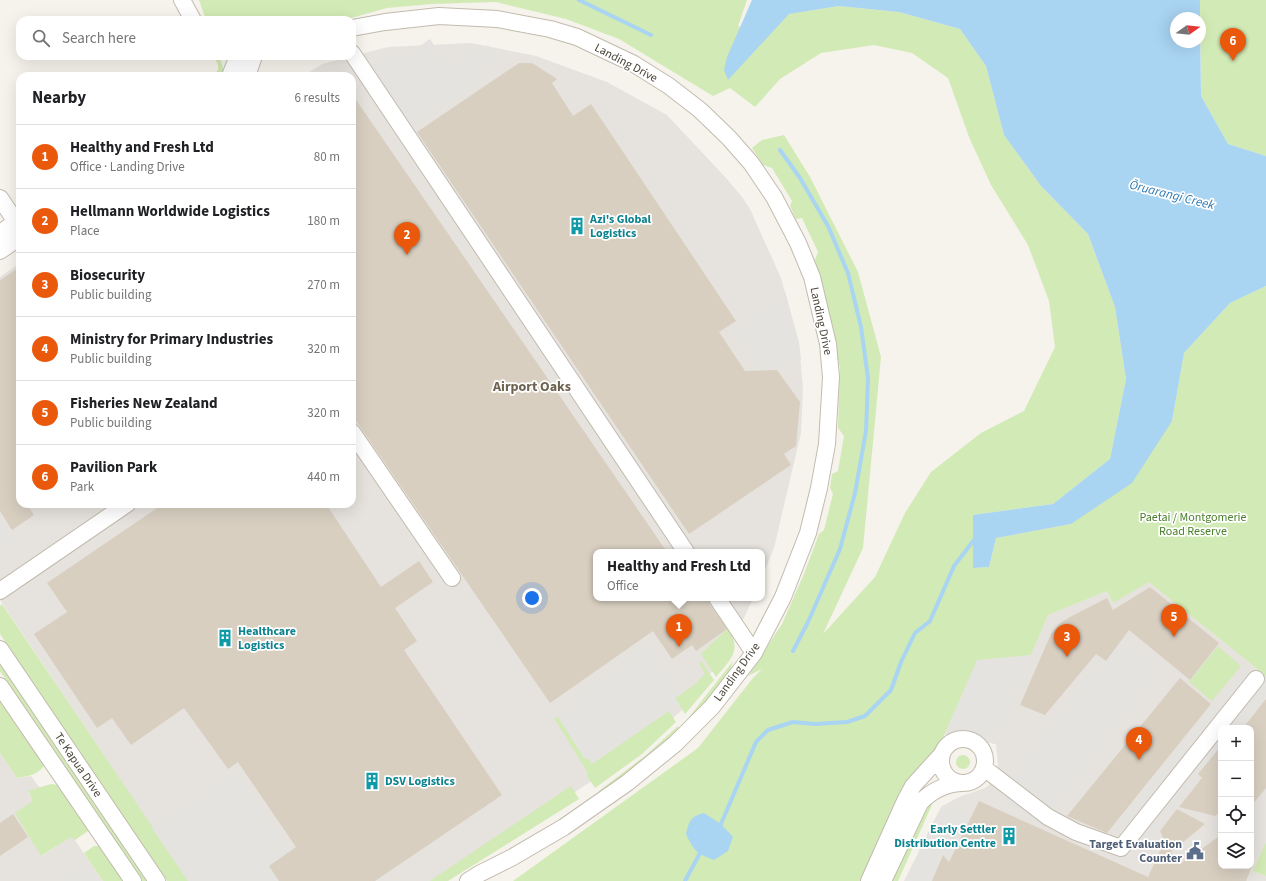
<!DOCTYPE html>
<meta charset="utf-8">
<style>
:root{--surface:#fff;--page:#f2f2f2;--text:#202124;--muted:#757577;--line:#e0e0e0;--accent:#ea580c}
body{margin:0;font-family:"Source Sans 3",sans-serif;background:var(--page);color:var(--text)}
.controls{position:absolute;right:12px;bottom:12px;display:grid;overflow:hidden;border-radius:8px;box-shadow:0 4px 16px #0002}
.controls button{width:36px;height:36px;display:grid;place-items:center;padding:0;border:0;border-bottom:1px solid var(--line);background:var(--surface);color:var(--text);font:20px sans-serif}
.compass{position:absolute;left:1170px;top:12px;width:36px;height:36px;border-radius:50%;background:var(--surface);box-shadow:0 4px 16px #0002;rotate:75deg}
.you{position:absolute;left:532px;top:598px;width:14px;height:14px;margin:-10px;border:3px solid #fff;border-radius:50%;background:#1a73e8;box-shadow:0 0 0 6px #1a73e833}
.badge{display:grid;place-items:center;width:26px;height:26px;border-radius:50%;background:var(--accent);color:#fff;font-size:13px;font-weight:700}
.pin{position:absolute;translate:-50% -33px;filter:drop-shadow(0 1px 2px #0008)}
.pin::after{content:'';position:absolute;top:21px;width:14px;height:12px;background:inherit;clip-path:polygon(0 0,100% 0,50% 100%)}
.popup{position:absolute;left:593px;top:549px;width:172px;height:52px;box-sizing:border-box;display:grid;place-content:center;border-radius:8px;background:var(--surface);filter:drop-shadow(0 1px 3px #0005);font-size:13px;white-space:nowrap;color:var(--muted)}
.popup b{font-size:15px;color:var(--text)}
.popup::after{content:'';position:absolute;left:50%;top:100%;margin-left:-8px;border:8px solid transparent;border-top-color:var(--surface)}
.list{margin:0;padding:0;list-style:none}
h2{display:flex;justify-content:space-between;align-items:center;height:52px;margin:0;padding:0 16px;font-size:17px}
h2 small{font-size:13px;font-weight:400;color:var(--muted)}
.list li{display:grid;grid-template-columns:26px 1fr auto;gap:12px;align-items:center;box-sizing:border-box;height:64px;padding:0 16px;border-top:1px solid var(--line)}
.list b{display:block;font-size:15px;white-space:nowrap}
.list p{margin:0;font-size:13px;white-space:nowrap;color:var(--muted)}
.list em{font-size:13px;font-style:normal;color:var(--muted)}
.icon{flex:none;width:22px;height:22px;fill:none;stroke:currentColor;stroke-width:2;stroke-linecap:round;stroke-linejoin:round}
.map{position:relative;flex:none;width:1266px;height:881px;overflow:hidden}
.search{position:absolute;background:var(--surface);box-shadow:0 4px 16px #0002;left:16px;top:16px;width:340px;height:44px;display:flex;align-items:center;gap:10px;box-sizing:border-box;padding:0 14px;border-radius:12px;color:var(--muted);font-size:15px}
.panel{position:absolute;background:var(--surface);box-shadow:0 4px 16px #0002;left:16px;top:72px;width:340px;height:436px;border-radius:12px}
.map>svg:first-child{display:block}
.industrial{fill:#e6e2dd;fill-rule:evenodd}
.green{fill:#d2eab5}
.parking{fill:#e5e3e0}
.water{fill:#a9d4f2}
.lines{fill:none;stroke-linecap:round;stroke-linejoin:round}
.stream{stroke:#a9d4f2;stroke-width:4}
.building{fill:#d8cfc1}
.minor-casing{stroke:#c2bbae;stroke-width:18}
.minor{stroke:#fff;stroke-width:16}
.labels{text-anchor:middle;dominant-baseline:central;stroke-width:3.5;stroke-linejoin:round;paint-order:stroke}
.street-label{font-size:12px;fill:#4b4439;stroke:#fff}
.culture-label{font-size:12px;font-weight:bold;fill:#0d838f;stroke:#fff;text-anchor:start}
.park-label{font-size:12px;fill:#4a7f2a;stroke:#fff}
.service-label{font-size:12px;font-weight:bold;fill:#4e5e75;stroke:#fff;text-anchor:end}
.water-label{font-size:13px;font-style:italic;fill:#2e7ab2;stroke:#fff}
.quarter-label{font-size:14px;font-weight:bold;fill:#6e6250;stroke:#fff}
</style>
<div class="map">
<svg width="1266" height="881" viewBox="0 0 1266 881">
<rect width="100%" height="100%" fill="#f6f3ec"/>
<path class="industrial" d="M471 43 536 56 607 82 667 115 727 179 742 197 750 209 781 278 799 343 803 389 801 433 774 548 762 577V552H596V598H753L744 618 714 669 680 712 612 767 444 881H188L0 600V277L20 263V504H352V76H303L322 64 388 47Z
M1148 581 1266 676V842L1253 871 1266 876V881H904L942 806 959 797 985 788 993 782 998 765 996 744 945 734 977 660 1031 655 1048 615 1107 591 1113 603ZM1221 728H1251V866H1221Z
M0 753 17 778 31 776 40 788 28 792 33 801 42 856 72 836 103 881H0Z"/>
<path class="green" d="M199 0H747L738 26 744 29 788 14 839 6 899 12 960 29 986 66 1004 135 1041 186 1088 234 1115 307 1126 379 1110 459 1053 504 973 515 974 540 973 568 989 567 996 538 1071 524 1172 421 1184 353 1230 303 1266 286V676L1149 582 1113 603 1107 591 1048 615 1031 655 977 661 939 747 897 800 861 881H513L698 748 753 678 762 669 748 676 782 624 804 574 819 534 824 530 833 494 830 488 832 474 838 471 844 436 838 428 840 368 826 302 815 260 818 252 802 218 796 219 790 206 792 201 772 168 763 165 752 148 762 140 784 135 810 177 858 272 881 357 863 548 823 634 875 577 905 513 931 472 981 433 1024 411 1055 347 1049 301 1028 245 991 185 969 137 948 78 912 53 874 45 821 53 780 79 755 107 730 88 713 96 619 39 566 19 496 2 432 4 387 8 344 20H206Z
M1200 0H1266V156L1228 144 1201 96Z
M214 56H218C222 63 225 68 222 76H212L218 70V65Z
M2 604 189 881H167L0 634V606Z
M727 629C744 649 729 661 716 677L701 654Z
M1218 646 1241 666 1212 701 1189 682Z
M733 661 729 674 691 719 689 717Z
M0 662 148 881H142L0 671Z
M702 662 714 680 685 714 675 698 694 685 705 674 699 663Z
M0 698 41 756 44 766C37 775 28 776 17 778L0 753Z
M664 704 676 722 642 754 595 788 587 776 588 773 554 718 558 717 585 759Z
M678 726 679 730 602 794 599 791 646 755Z
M956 762a7 7 0 1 1 14 0a7 7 0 1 1-14 0Z
M51 784 58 785 89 827 88 831 75 840 71 837 41 856 15 813 33 801 28 791Z
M571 786 579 799 448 881H430Z
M935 798 898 881H888L920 812Z
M1266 842V876L1253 871Z
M94 846H100L124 881H103L84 853Z"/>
<path class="parking" d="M430 39 448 65 476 46 480 51 488 45 498 59 487 66 492 74 412 127 372 67 393 53 399 60Z
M785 291 799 343 801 360 786 368H757L732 330Z
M0 523 16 544 0 554Z
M1120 636 1163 671 1040 826 996 792Z
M649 645 683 693 675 698 679 704 592 764 588 758 585 759 558 717 572 706 567 699Z
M1031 655 996 744 945 734 977 660Z
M1246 666 1266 682V695L1239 728H1221V746L1198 774 1200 776 1147 840 1139 834 1116 826Z
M234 770 290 852 269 866 279 881H188L152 828Z
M942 806 971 817 949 862 943 856 932 881H905L933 822Z
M85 863 97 881H60Z"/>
<path class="water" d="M752 0H1200V18H1176V42H1200V25L1201 96 1228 144 1266 156V286L1230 303 1184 353 1172 421 1132 483 1071 524 996 538 989 567 973 568V515L1053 504 1110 459 1126 379 1115 307 1088 234 1041 186 1004 135 986 66 960 29 899 12 839 6 789 14 728 80 724 70 727 57Z
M704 813 721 824 733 837 728 851 714 860C696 853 694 851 686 834 689 821 691 816 704 813Z"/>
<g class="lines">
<path class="stream" d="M579 0 651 35
M780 150 800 178 828 226 848 273 861 327 868 378 866 431 855 493 840 549 808 622 793 651
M721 824 756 742 768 730 793 722 815 724 847 722 865 716 891 690 901 662 915 633 930 621 954 566 974 540
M685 881 700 853"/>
</g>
<path class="building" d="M519 63H532L557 79 552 83 573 116 591 104 736 321 719 332 745 371 777 370 800 402 796 446 784 454 791 465 689 534 417 132Z
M352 94 667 552H596V598H708L709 603 727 629 696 651 692 645 672 659 653 631 550 703 352 415Z
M20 267V504H27L34 515 12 530 0 511V280Z
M163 504H326L381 587 419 561 433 582 395 608 417 641 404 650 502 795 375 881H279L269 866 296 847 238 762 228 769 184 708 131 745 112 718 97 728 34 634 67 612 47 583Z
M1150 587 1219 643 1190 680 1129 630 1106 661 1096 654 1045 715 1020 705 1051 634 1058 625 1068 618 1107 598 1113 610Z
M1180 678 1211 704 1107 833 1067 816Z
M1266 699V788L1251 806V728H1243Z
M1221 746V784L1218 782 1221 786V811L1215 816 1179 807 1202 778 1198 774Z
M979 801 1148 877 1164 842H1165L1160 831 1177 809 1205 824 1171 852 1180 864 1221 835V866H1252L1246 881H932L943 855 949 862Z
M13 814 28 837 0 856V823Z"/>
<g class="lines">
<g class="minor-casing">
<path id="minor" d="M182 0 193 20
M352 28 385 22 439 16 497 19 550 29 577 37 634 64 669 86 700 110 729 138 751 163 774 197 798 243 812 277 828 344 831 377 827 444 819 488 808 533 783 597 754 653 712 707 675 744 627 783 564 827 511 858 479 874 468 881
M352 53 686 552
M230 76 238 56
M247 76 254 56
M0 198 16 222
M0 233 20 219
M0 251 20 237
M352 432 452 578
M0 591 127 504
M717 598 754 653
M0 649 157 881
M0 686 133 881
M941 761a22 22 0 1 1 44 0a22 22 0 1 1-44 0Z
M984 768 1048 817 1076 832 1121 848 1256 679
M869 881 905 801 913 786 942 754
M883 881 920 803C930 792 945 784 961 783"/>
</g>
<use href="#minor" class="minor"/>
</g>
<defs>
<g id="building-bare" transform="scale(1.38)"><path d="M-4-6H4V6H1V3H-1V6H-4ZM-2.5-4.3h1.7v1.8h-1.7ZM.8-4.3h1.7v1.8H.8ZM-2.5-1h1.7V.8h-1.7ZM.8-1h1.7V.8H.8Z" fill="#0f9aa8" stroke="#fff" stroke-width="2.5" paint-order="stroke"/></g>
<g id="civic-bare" transform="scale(1.38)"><path d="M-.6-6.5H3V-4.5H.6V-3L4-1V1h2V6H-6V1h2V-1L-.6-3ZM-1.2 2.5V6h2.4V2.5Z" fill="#5c6f8a" stroke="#fff" stroke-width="2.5" paint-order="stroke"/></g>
</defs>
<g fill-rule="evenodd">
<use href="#building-bare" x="577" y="226"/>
<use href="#building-bare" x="225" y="638"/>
<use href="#building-bare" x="372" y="781"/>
<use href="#building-bare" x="1009" y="836"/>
<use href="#civic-bare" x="1195" y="851"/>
</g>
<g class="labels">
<g class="street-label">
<text transform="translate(626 63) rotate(28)">Landing Drive</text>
<text transform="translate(821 321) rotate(78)">Landing Drive</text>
<text transform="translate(737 672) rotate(-54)">Landing Drive</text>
<text transform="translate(78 765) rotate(56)">Te Kapua Drive</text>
</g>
<g class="culture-label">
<text x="590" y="219">Azi's Global<tspan x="590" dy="14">Logistics</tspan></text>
<text x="238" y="631">Healthcare<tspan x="238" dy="14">Logistics</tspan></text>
<text x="385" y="781">DSV Logistics</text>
<text x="996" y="829" text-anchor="end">Early Settler<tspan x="996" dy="14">Distribution Centre</tspan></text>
</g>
<g class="park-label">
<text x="1193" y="517">Paetai / Montgomerie<tspan x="1193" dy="14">Road Reserve</tspan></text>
</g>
<g class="service-label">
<text x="1182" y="844">Target Evaluation<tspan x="1182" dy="14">Counter</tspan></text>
</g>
<g class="water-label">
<text transform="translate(1172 195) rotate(14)">Ōruarangi Creek</text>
</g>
<g class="quarter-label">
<text x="532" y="387">Airport Oaks</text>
</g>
</g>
</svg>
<div class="controls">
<button>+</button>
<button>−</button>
<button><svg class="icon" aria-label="locate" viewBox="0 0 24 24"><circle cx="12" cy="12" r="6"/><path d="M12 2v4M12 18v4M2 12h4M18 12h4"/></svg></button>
<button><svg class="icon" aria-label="layers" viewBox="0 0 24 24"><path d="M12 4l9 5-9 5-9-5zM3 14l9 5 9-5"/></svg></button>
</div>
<svg class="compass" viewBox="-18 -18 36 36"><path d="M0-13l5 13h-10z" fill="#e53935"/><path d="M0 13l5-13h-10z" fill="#757577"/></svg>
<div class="you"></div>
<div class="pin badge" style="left:679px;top:647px">1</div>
<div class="popup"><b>Healthy and Fresh Ltd</b>Office</div>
<div class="pin badge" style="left:407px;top:255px">2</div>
<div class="pin badge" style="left:1067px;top:657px">3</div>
<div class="pin badge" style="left:1139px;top:760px">4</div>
<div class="pin badge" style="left:1174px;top:637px">5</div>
<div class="pin badge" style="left:1233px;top:61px">6</div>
<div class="search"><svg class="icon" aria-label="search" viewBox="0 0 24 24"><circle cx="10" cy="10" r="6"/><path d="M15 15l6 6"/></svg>Search here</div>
<section class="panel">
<h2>Nearby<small>6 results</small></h2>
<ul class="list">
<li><span class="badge">1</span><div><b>Healthy and Fresh Ltd</b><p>Office · Landing Drive</p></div><em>80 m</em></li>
<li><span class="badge">2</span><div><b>Hellmann Worldwide Logistics</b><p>Place</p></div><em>180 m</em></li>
<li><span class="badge">3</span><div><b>Biosecurity</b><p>Public building</p></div><em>270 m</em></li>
<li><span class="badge">4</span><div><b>Ministry for Primary Industries</b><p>Public building</p></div><em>320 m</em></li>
<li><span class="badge">5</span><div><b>Fisheries New Zealand</b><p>Public building</p></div><em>320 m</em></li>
<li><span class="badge">6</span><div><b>Pavilion Park</b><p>Park</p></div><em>440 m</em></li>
</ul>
</section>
</div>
